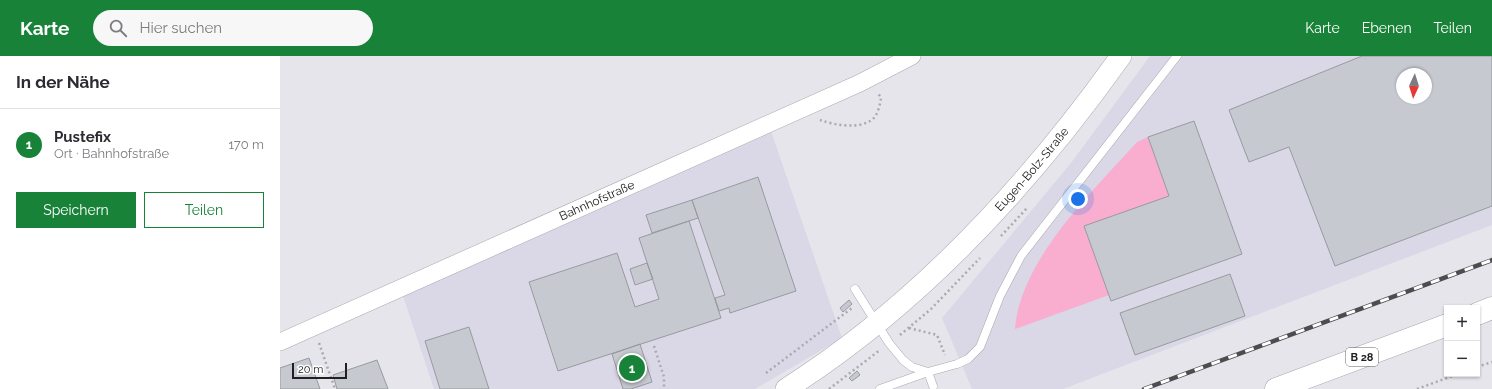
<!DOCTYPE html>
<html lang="de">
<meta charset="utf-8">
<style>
:root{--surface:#fff;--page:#f7f7f7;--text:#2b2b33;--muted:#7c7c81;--line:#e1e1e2;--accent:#178238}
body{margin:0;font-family:Raleway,sans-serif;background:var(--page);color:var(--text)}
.controls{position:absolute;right:12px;bottom:12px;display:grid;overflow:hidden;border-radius:0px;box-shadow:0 1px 3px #0004}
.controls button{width:36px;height:36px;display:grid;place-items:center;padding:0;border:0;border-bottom:1px solid var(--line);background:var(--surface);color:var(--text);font:20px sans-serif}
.compass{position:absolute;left:1116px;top:12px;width:36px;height:36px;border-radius:50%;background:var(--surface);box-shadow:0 1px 3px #0004;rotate:184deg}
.scale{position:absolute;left:12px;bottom:10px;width:55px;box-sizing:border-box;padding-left:4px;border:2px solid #202022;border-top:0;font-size:11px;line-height:14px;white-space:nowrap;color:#202022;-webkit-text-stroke:3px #fff;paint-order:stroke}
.you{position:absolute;left:798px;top:143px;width:14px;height:14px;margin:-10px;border:3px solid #fff;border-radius:50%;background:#1a73e8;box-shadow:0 0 0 6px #1a73e833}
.badge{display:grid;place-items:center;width:26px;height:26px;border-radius:50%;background:var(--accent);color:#fff;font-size:13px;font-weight:700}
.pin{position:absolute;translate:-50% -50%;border:2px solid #fff;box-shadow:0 1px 4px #0006}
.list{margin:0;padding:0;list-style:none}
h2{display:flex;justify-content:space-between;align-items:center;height:52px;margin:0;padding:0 16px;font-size:17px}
h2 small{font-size:13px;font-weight:400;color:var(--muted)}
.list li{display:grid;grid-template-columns:26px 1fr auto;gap:12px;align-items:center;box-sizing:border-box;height:72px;padding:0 16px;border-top:1px solid var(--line)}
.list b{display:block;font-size:15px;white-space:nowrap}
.list p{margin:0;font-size:13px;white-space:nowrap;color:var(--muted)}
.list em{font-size:13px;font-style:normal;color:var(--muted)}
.actions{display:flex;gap:8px;padding:12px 16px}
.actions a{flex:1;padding:9px 0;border:1px solid var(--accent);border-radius:0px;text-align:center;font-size:14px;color:var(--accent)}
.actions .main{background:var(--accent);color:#fff}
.icon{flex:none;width:22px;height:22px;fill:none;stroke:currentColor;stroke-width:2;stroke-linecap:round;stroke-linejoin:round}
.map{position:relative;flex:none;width:1212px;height:333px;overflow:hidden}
header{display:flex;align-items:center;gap:24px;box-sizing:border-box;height:56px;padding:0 20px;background:var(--accent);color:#fff}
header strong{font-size:19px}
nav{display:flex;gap:22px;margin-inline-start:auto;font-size:14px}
.search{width:280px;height:36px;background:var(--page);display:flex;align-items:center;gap:10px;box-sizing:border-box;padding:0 14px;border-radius:22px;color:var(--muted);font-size:15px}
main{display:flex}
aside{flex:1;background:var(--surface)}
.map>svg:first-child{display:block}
.built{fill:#dad8e6;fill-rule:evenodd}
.green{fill:#f9adcf}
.building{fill:#c6c9cf;stroke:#979a9f;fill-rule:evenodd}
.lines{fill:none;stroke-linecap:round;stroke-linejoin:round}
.service-casing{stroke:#a9a8af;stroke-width:9}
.minor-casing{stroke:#a9a8af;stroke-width:18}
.tertiary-casing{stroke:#a9a8af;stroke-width:22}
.primary-casing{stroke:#a9a8af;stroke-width:23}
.path{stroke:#aaa9af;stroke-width:2.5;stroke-dasharray:2 3;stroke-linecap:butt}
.service{stroke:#fff;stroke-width:8}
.minor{stroke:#fff;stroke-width:17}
.tertiary{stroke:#fff;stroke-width:21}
.primary{stroke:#fff;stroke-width:22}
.rail-casing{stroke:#4d4d50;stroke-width:4.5}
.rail{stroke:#fff;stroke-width:3;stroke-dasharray:9;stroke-linecap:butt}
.labels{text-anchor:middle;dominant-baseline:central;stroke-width:3;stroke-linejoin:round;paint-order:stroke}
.shield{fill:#fff;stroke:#636364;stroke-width:1}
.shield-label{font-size:11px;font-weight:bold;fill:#202022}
.street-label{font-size:12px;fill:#202022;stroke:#fff}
</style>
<header>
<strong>Karte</strong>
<div class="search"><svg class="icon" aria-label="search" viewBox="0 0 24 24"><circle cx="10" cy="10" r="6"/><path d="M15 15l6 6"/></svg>Hier suchen</div>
<nav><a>Karte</a><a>Ebenen</a><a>Teilen</a></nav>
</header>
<main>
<aside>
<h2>In der Nähe<small></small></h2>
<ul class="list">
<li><span class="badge">1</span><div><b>Pustefix</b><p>Ort · Bahnhofstraße</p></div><em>170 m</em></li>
</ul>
<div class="actions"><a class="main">Speichern</a><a>Teilen</a></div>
</aside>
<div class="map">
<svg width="1212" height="333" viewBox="0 0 1212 333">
<rect width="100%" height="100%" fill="#e6e5ec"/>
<path class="built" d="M870 0H1212V169L783 333H692L662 262 791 107ZM1122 18H1146V42H1122Z
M491 75 562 282 475 333H154L123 240Z"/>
<path class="green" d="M868 81 889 140 804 170 829 239 735 273C740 204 813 135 857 86Z"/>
<path class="building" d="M1082 0H1212V150L1055 210 1009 91 969 106 949 54ZM1122 18H1146V42H1122Z
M914 65 962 198 831 245 804 170 889 140 868 81Z
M478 121 516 235 450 257 449 252 439 255 435 242 445 239 412 144Z
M412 144 418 162 372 177 366 159Z
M409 165 441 262 278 315 249 226 337 197 355 251 379 243 359 182Z
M367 207 373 223 355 229 350 213Z
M950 218 965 260 855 299 840 257Z
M569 244 572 248 563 256 560 252Z
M189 271 209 333H160L145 285Z
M360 288 372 326 351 333H343L332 298Z
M29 302 40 333H0V312Z
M97 304 108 333H57L53 319Z
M577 315 580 319 572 325 569 322Z"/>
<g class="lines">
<g class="service-casing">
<path id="service" d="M575 233 609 287 623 304 632 311 648 316 677 308 688 303 700 291 720 240 741 200 897 0
M600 333 648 316 653 330"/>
</g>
<g class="minor-casing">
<g id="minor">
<path id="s1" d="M0 286 580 27 632 0"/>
</g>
</g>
<g class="tertiary-casing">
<g id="tertiary">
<path id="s2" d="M506 333C640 248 750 128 841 0"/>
</g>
</g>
<g class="primary-casing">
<path id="primary" d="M1197 258 1212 252
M996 333 1167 269"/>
</g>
<path class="path" d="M540 64C555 69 579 74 593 63 598 58 600 49 601 42L598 37
M721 180 748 151
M629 272 657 279 665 299
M620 279 651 253 700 202
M39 287 55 333
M374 290 384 321V333
M1197 311 1212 306
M486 317 572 252
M549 333 600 294
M1137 333 1178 318"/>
<use href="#service" class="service"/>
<use href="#minor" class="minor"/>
<use href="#tertiary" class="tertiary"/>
<use href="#primary" class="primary"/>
<g class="rail-casing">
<path id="rail" d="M864 333 1212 204"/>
</g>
<use href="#rail" class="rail"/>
</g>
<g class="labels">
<rect class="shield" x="1066" y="292" width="32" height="18" rx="3"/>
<g class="shield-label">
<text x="1082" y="301">B 28</text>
</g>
<g class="street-label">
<text stroke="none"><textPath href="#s2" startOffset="331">Eugen-Bolz-Straße</textPath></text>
<text stroke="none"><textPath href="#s1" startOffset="347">Bahnhofstraße</textPath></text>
</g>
</g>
</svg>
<div class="controls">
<button>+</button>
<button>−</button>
</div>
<svg class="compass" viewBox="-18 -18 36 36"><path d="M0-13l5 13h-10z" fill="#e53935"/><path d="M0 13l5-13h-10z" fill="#7c7c81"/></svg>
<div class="scale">20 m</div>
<div class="you"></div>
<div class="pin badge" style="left:352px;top:312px">1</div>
</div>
</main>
